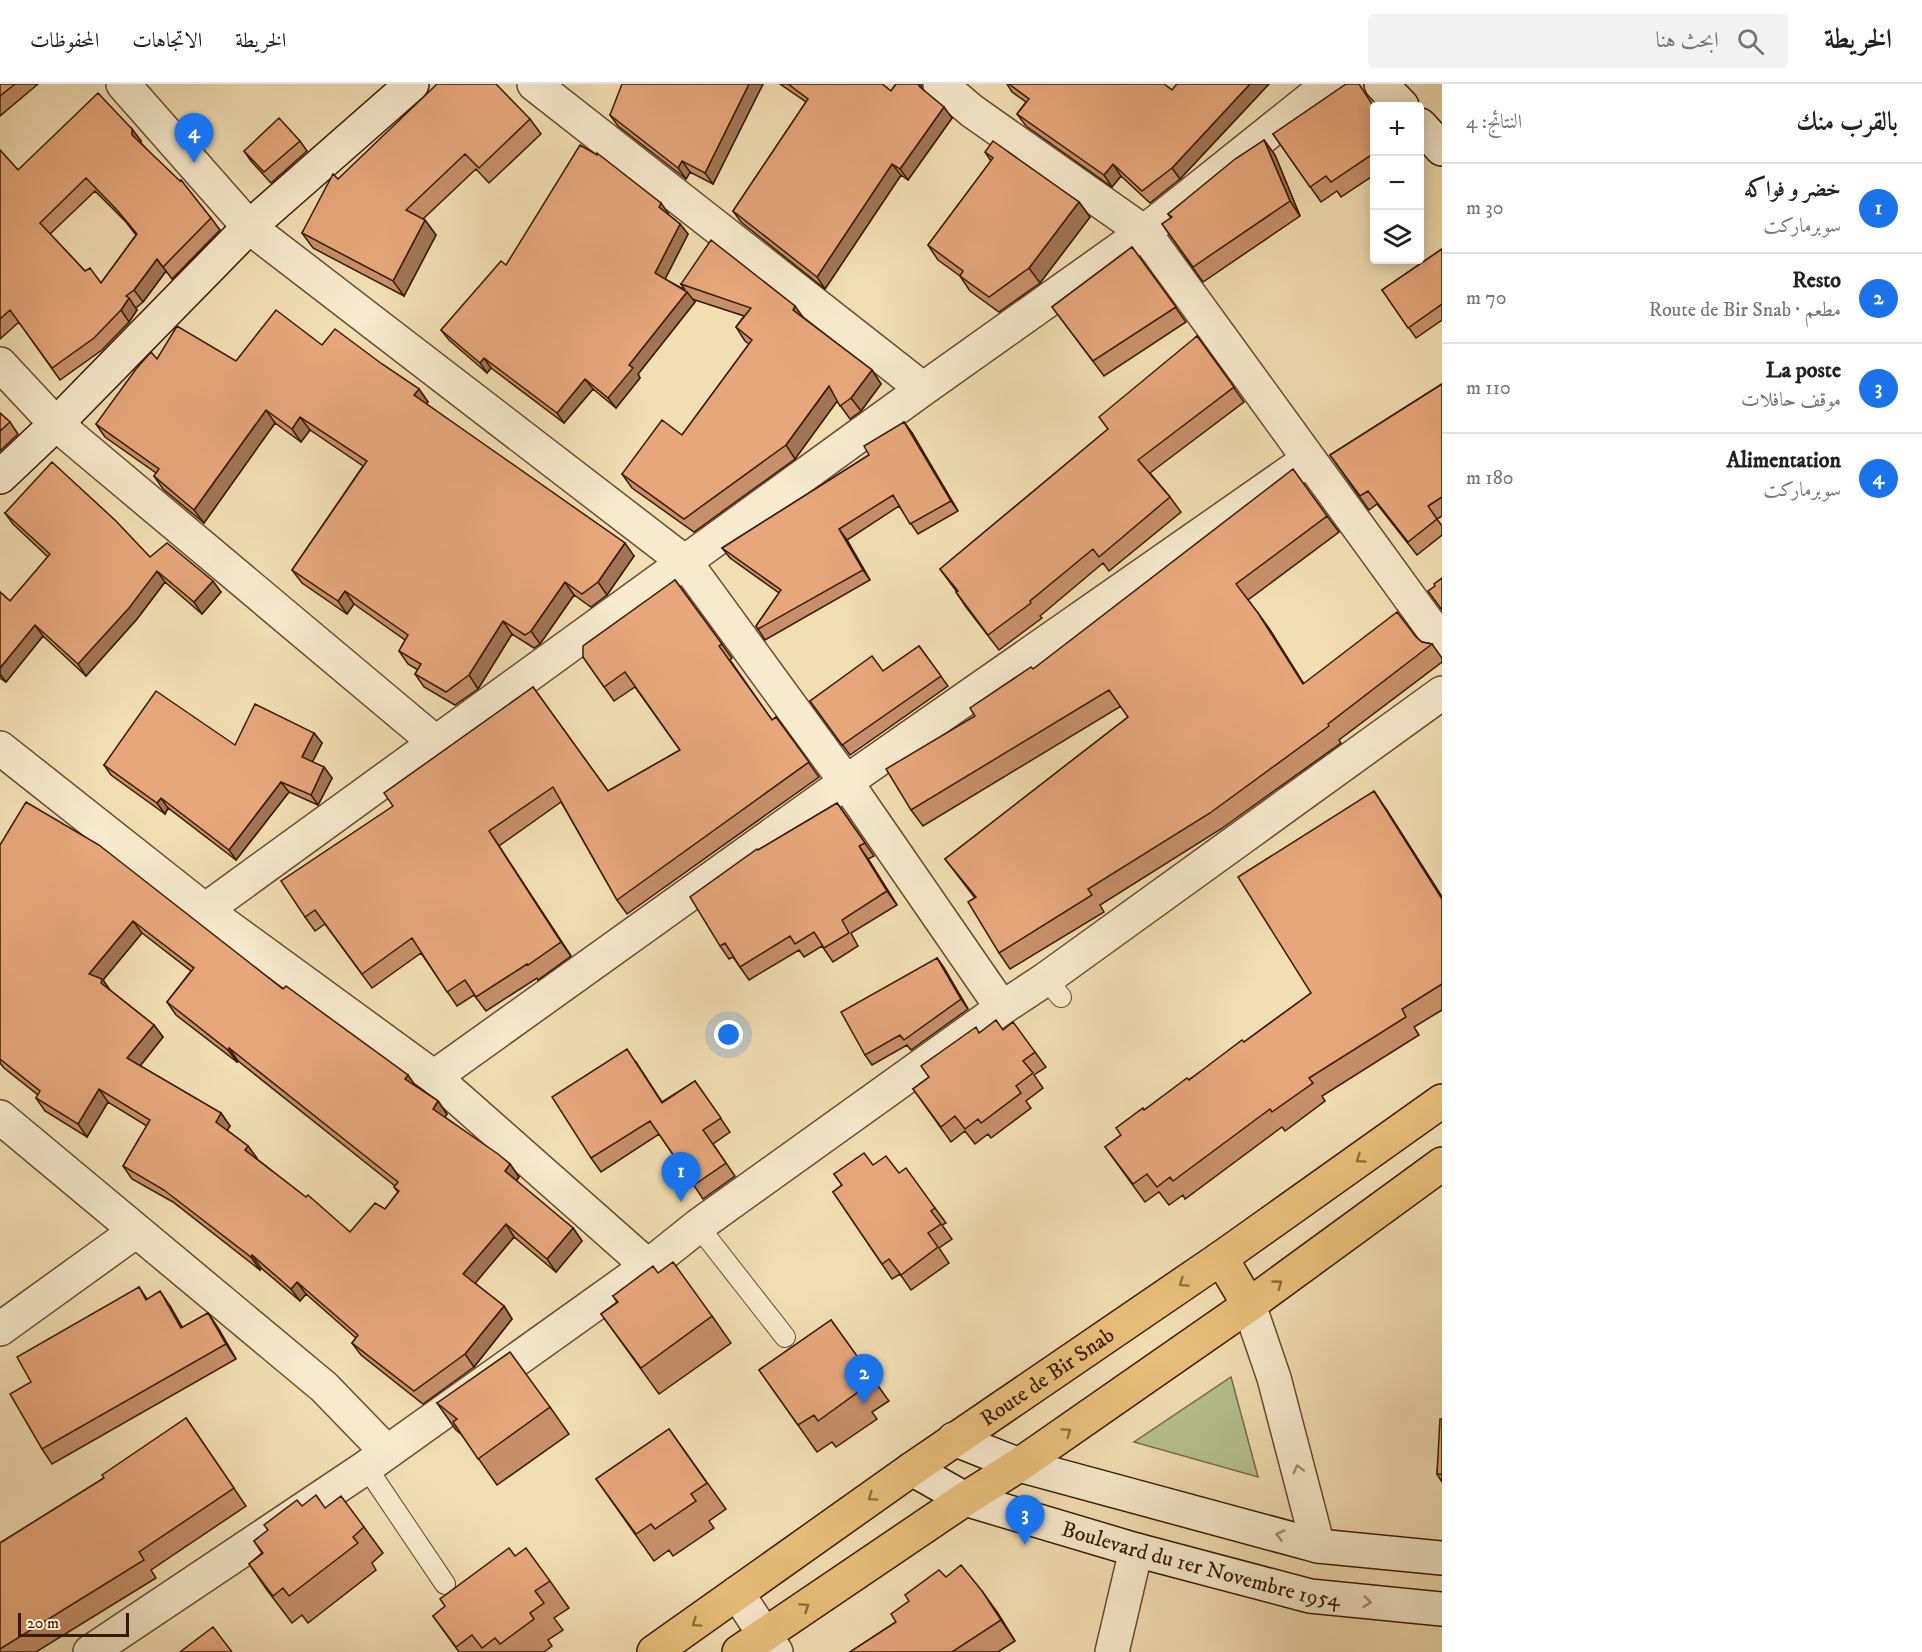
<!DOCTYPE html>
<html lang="ar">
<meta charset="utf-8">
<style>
:root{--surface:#fff;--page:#f2f2f2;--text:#202124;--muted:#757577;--line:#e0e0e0;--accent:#1a73e8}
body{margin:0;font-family:"IM FELL DW Pica",Amiri,serif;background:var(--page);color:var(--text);direction:rtl}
.controls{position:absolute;right:18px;top:18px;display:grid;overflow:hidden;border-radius:6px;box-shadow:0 3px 15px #0003}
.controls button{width:54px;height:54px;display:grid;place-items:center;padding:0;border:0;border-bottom:2px solid var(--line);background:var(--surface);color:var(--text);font:30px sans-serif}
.scale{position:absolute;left:18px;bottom:15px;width:111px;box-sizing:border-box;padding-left:6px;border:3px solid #381a03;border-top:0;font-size:16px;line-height:21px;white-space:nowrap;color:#381a03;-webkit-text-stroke:4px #f7eace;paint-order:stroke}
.you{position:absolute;left:729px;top:951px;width:21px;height:21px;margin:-15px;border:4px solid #fff;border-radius:50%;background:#1a73e8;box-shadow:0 0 0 9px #1a73e833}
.badge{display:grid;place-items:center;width:39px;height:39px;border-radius:50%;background:var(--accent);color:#fff;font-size:20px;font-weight:700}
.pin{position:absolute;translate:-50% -50px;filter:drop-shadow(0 2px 3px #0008)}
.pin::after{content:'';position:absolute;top:32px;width:21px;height:18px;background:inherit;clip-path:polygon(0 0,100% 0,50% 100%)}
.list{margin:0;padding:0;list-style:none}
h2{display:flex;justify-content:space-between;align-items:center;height:78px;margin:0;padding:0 24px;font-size:26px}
h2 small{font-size:20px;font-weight:400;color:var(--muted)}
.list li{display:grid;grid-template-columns:39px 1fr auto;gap:18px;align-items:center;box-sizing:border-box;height:90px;padding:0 24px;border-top:2px solid var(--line)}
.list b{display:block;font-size:22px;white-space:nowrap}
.list p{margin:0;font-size:20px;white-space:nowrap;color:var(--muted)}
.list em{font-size:20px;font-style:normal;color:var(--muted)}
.icon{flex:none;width:33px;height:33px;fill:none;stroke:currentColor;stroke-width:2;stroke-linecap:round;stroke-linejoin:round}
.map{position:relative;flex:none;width:1442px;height:1568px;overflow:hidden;direction:ltr}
header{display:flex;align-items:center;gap:36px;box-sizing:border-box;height:84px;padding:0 30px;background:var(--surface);border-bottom:2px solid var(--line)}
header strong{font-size:28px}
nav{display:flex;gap:33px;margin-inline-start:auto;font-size:21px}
.search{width:420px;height:54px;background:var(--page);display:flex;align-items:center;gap:15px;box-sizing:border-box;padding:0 21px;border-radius:6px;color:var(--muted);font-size:22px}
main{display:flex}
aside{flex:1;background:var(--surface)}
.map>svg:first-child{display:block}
.green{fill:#b6c290;stroke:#776e4a;stroke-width:1.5}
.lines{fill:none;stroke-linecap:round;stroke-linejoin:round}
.lane-casing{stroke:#664b2f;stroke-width:22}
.street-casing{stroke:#664b2f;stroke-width:36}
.secondary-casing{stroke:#381a03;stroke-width:36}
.primary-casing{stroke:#381a03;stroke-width:36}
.lane{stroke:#f7eace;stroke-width:20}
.street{stroke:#f7eace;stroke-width:33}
.secondary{stroke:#f7eace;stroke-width:33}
.primary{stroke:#e9bf7a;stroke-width:33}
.wall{fill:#c7906a;stroke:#381a03;stroke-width:1.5;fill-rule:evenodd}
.shaded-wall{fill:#a27556;stroke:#381a03;stroke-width:1.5}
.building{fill:#e7a77b;stroke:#381a03;stroke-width:1.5;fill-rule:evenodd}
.oneway{stroke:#906c3e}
.oneway2{stroke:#a18c73}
.labels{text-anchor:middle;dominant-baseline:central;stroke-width:5;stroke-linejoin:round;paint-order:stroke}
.street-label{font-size:22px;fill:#381a03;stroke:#f7eace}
</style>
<header>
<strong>الخريطة</strong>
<div class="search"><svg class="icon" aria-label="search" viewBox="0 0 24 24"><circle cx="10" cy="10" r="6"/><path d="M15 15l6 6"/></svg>ابحث هنا</div>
<nav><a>الخريطة</a><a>الاتجاهات</a><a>المحفوظات</a></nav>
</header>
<main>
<aside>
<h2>بالقرب منك<small>النتائج: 4</small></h2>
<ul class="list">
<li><span class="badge">1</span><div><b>خضر و فواكه</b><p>سوبرماركت</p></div><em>30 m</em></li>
<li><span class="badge">2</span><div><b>Resto</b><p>مطعم · Route de Bir Snab</p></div><em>70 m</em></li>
<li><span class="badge">3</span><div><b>La poste</b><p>موقف حافلات</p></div><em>110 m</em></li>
<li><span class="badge">4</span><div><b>Alimentation</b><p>سوبرماركت</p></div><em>180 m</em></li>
</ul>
</aside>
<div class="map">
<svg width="1442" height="1568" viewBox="0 0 1442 1568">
<rect width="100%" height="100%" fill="#f2deb3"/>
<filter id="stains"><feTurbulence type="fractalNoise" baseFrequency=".00333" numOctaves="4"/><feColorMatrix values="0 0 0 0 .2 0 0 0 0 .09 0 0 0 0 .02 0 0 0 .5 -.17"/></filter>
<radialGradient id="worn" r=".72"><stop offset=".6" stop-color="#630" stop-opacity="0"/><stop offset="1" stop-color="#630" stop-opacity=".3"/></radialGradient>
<path class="green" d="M1231 1293 1258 1393 1134 1358Z"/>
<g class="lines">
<g class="lane-casing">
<path id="lane" d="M1046 895 1061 913
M698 1142 785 1253
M365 1384 375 1396 445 1500"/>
</g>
<g class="street-casing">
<path id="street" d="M123 0 249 143 686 479 846 698 1002 924
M534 0 923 305
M940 0 972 27 1144 148 1442 558
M0 280 56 340 435 658
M0 664 205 826 434 993 648 1182
M205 826 923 305 1144 148 1329 0
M434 993 846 698 1309 375
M0 1033 324 1303 387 1368
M1249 1221 1274 1294 1318 1462
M0 1245 136 1147
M737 1509 776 1568
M90 1568 365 1384 648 1182 698 1142 1002 924 1046 895 1442 609
M1112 1568 1136 1466"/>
</g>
<g class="secondary-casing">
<g id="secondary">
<path d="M1381 0 1402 22"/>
<path d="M1420 41 1442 65"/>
<path d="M0 393 56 340 249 143 412 0"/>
<path d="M954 1355 1019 1381 1318 1462 1442 1474"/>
<path id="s1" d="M912 1385 965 1415 1136 1466 1310 1512 1442 1525"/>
</g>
</g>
<g class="primary-casing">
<g id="primary">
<path d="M1221 1174 1249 1221"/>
<path id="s2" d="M654 1568 912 1385 1221 1174 1442 1017"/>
<path d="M739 1568 965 1415 1019 1381 1249 1221 1442 1080"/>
</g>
</g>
<use href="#lane" class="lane"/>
<use href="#street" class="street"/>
<use href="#secondary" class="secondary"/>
<use href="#primary" class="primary"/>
</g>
<path class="wall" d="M0 0H38L0 32Z
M763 0 713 100 690 88 686 95 618 42 610 31Z
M780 0H882L891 7 896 0H921L922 5 952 34 908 96 901 91 825 205 741 138 733 127 806 18Z
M1007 0H1164L1172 6 1177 0H1269L1180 95 1150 119 1121 92 1112 103 1026 42 1017 30 1026 18 1012 8Z
M1375 22 1374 91 1341 113 1337 107 1321 118 1273 50Z
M530 35 541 50 489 99 476 85 423 135 425 136 436 151 404 212 313 164 302 149 338 95Z
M132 45 141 57V59L211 134 220 146 172 195 166 187 143 218 136 224 137 226 129 238 102 266 60 296 19 238 0 255V66L18 86ZM95 107 126 138 136 151 101 199 85 187 50 150Z
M1264 56 1275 71 1300 132 1203 198 1162 140 1171 134 1168 130Z
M300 57 307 67 271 99 251 77 244 67Z
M985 68 1079 118 1090 133 1040 199 999 228 970 207 960 192 938 176 928 161 991 77Z
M668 129V130L680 140 688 150 665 195 685 206 681 200 804 235 872 286 881 300 861 327 850 335 837 317 795 375 694 448 632 404 622 390 682 351 749 260 745 257 736 243 744 232 692 215 695 218 638 290 640 294 616 324 593 305 564 339 491 284 487 289 449 256 441 246 506 181Z
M1132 163 1186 238 1104 292 1052 223Z
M1442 165V236L1416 254 1382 206Z
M1197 252 1244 318 1150 389 1170 413 1181 428 1109 487 1103 479 1040 532 1042 534 999 566 966 523 956 508H957L940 485 1108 345Z
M322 261 382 280 419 305 428 318 426 320 634 472 607 511 591 523 574 511 540 560 534 564 512 550 478 605 455 621 424 603 415 590 418 586 408 580 399 567 405 556 354 520 347 530 302 499 292 486 363 382 310 346 301 358 275 339 204 439 163 405 154 392 156 389 105 353 96 340 157 275 236 277Z
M1442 300V432L1437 435 1442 442V451L1417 471 1377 420 1369 426 1330 371Z
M0 329 10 338 18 350 0 367Z
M904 338 912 349 958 427 918 450 899 422 847 456 870 496 765 556 756 542 779 509 730 474 722 464 869 371Z
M5 429 150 473 221 508 202 530 165 498 137 535 86 592 43 552 6 598 0 594V508L10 517 48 473 13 440Z
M1327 432 1339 448 1248 516 1270 546 1304 600 1416 553 1422 558 1432 560 1442 574V578L1339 656 1341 659 1221 745 1100 821 1104 828 1010 885 999 869 975 814 945 775 1128 633 1121 622 923 742 911 726 975 632 1033 585Z
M675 496 732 574 730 576 772 636 776 633 819 693 627 830 617 816 561 718 499 762 571 872 538 896 537 894 486 927 474 911 457 922 421 869 372 904 325 840 315 847 305 833 393 722 533 603 608 707 680 666 635 603 614 617 583 573Z
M919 562 948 602 850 671 810 617 883 587Z
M314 649 322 659 312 678 324 683 332 694 318 721 289 708 236 776 168 724 165 730 111 691 104 681Z
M837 719 874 772 868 775 897 821 851 849 858 862 833 878 822 862 804 873 799 866 749 896 733 873 729 875 720 862 758 766Z
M1386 725 1442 813V926L1414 943 1419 951 1322 1012 1325 1017 1285 1047 1282 1043 1185 1115 1183 1111 1169 1121 1159 1108 1145 1118 1105 1063 1121 1051 1144 1026 1244 958 1311 909Z
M0 761 283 905 438 1017 447 1030 445 1033 510 1080 519 1093 516 1097 573 1144 582 1157 556 1188 514 1153 475 1199 504 1222 512 1235 474 1283 423 1320 361 1271 352 1259 356 1254 306 1210 300 1217 261 1184 260 1186 173 1118 132 1095 123 1082 147 1042 108 1018 87 1053 45 1027 36 1014 38 1011 4 984 0 979ZM142 849 191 887 167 918 176 931 237 978 238 977 395 1102 394 1103 398 1108 385 1125 350 1148 257 1075 248 1062 227 1046 230 1042 221 1029 140 982 163 953 154 941 110 906 103 896Z
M937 874 944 884 968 925 911 966 907 961 872 981 865 971Z
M1003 946 1035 968 1046 983 1034 991 1043 1004 1026 1017 1031 1024 991 1054 988 1050 975 1060 965 1047 951 1058 913 1005 929 993 980 948Z
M636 978 662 1018 695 997 730 1048 713 1060 735 1092 703 1115 659 1050 601 1088 591 1074Z
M873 1081 899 1089 935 1124 946 1139 942 1141 952 1155 939 1164 949 1179 911 1206 900 1190 892 1195 833 1108 842 1101 834 1090Z
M139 1203 147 1215 170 1222 182 1244 208 1229 218 1244 236 1275 52 1380 42 1365 31 1298Z
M613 1212 712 1232 731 1259 659 1310 601 1230 617 1218Z
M831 1236 889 1317 872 1328 877 1335 836 1363 832 1358 817 1368 759 1286Z
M437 1319 550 1323 569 1350 497 1401 462 1351 456 1346Z
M186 1334 246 1422 151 1486 156 1494 36 1568H0V1459L104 1394Z
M1442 1335V1398L1437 1390Z
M669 1345 726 1425 709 1437 714 1444 673 1472 669 1466 654 1477 596 1395Z
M302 1422 325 1424 364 1443 383 1469 372 1479 376 1486 308 1539 302 1531 292 1539 267 1506 249 1480 262 1469 254 1457Z
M515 1472 550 1497 569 1524 554 1534 563 1546 548 1556 552 1562 544 1568H459L433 1532Z
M946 1493 997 1528 1015 1557 998 1568H850L896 1538Z"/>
<path class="shaded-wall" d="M749 0H763L713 100 705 89Z
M1250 0H1269L1180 95 1172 84Z
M944 23 952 34 908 96 900 85Z
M132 45 141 57V63L132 51Z
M1264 56 1275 71 1300 132 1290 117Z
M682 77 690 88 686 95 678 84Z
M892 80 901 91 825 205 817 193Z
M1113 80 1121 92 1112 103 1104 91Z
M1079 118 1090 133 1040 199 1029 184Z
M661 119 668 129 666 133 659 123Z
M425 136 436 151 404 212 393 197Z
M680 140 688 150 663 199 655 189Z
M157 175 166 187 143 218 134 206Z
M687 208 695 218 638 290 640 294 616 324 608 314 629 281Z
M129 214 137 226 129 238 121 226Z
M795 222 805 236 793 226Z
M484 274 491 284 487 289 480 279Z
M872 286 881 300 861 327 851 314Z
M585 295 593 305 564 339 557 329Z
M829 302 838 316 795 375 786 361Z
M419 305 428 318 423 324 414 311Z
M266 326 275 339 204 439 194 426Z
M300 333 310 346 301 358 292 345Z
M904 338 912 349 958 427 951 417Z
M839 445 847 456 870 496 863 486Z
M625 459 634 472 607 511 598 498Z
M157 487 165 498 137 535 86 592 78 580Z
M213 497 221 508 202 530 194 518Z
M565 498 574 511 540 560 531 547Z
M345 507 354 520 347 530 338 517Z
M1258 529 1270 546 1314 617 1303 600Z
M503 537 512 550 478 605 469 591Z
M35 541 43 552 6 598 0 590V584Z
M314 649 322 659 310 683 302 673Z
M324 683 332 694 318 721 311 711Z
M281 698 289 708 236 776 229 766Z
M1374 707 1386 725 1442 813V815Z
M161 714 168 724 165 730 157 719Z
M489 747 499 762 571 872 561 858Z
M859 762 868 775 897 821 887 807Z
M133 837 142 849 103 896 111 908 89 890Z
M937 874 944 884 968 925 961 915Z
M154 941 163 953 136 987 127 974Z
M229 964 238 977 237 978 228 966Z
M408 991 417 1004 405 995Z
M99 1005 108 1018 87 1053 78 1040Z
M438 1017 447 1030 442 1037 433 1025Z
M221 1029 230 1042 225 1050 216 1038Z
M248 1062 257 1074 254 1078 245 1066Z
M510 1080 519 1093 514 1100 505 1087Z
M506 1140 514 1153 472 1203 463 1190Z
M573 1144 582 1157 556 1188 547 1175Z
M252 1171 261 1184 260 1186 251 1173Z
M297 1198 306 1210 300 1217 291 1205Z
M160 1207 170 1222 192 1260 181 1244Z
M504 1222 512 1235 474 1283 465 1270Z
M208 1229 218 1244 236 1275 226 1260Z
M982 1507 997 1528 1015 1557 1001 1536Z"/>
<path class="building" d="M0 0H15L0 12Z
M437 0H496L530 35 479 84 465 70 406 126 425 136 393 197 302 149 333 90 338 95Z
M622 0H749L705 89 682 77 678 84 610 31Z
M788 0H882L891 7 896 0H918L920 3 944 23 900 85 892 80 817 193 733 127 808 15Z
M1009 0H1164L1172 6 1177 0H1250L1172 84 1142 107 1113 80 1104 91 1017 30 1029 15Z
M1346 0H1359L1374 23V69L1331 98 1326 92 1310 103 1273 50Z
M98 9 132 45V51L180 97 181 96 211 134 163 183 157 175 134 206 126 212 129 214 121 226 94 254 52 284 10 226 0 235V66L18 86ZM86 94 117 126 137 150 101 199 90 184 85 187 40 139Z
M279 34 300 57 264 88 244 67Z
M1264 56 1290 117 1193 183 1162 140 1172 133 1168 130 1235 75Z
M993 57 1079 118 1029 184 989 213 960 192 963 187 928 161 993 74 985 68Z
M580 61 597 71V69L661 119 659 123 680 140 655 189 687 208 629 281 633 284 608 314 585 295 557 329 484 274 480 279 441 246 501 177 506 181Z
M711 156 795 222 793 226 872 286 851 314 840 322 829 302 786 361 684 435 622 390 662 336 682 351 752 256 736 243 751 224 681 200Z
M1132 163 1176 223 1093 277 1052 223Z
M1442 165V220L1408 244 1382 206Z
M276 226 322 261 335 245 382 280 419 305 414 311 625 459 598 498 582 510 565 498 531 547 525 551 503 537 469 591 446 608 415 590 421 580 399 567 408 551 345 507 338 517 292 486 367 377 300 333 292 345 266 326 194 426 154 392 159 385 96 340 136 285 151 268 157 275 177 242 236 277Z
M1197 252 1234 303 1138 376 1170 413 1099 473 1093 465 1030 517 1031 519 988 551 956 508 958 507 940 485 1108 345 1099 333Z
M1442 300V413L1428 422 1437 435 1408 458 1368 407 1360 412 1330 371Z
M0 329 10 338 0 347Z
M904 338 951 417 910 440 893 411 839 445 863 486 758 545 756 542 781 506 722 464 869 371 864 362Z
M52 378 116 437 150 473 167 459 213 497 194 518 157 487 129 524 78 580 35 541 0 584V508L10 517 50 470 5 429Z
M1293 385 1327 432 1236 500 1258 529 1303 600 1397 528 1416 553 1422 558 1432 560 1328 640 1329 642 1210 729 1088 805 1092 811 999 869 968 818 976 813 945 775 1128 633 1109 606 911 726 886 685 975 632 970 624 1031 583 1033 585Z
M1442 494V526L1428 507 1435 502 1434 500Z
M675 496 722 560 719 562 772 636 776 633 809 678 617 816 553 703 489 747 561 858 528 881 527 880 476 913 465 896 447 908 412 854 362 890 315 826 305 833 281 797 393 722 384 709 533 603 608 707 680 666 625 588 604 603 583 573V562Z
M919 562 941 592 842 661 810 617 872 572 883 587Z
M156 607 235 661 255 620 314 649 302 673 324 683 311 711 281 698 229 766 161 714 157 719 104 681Z
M1374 707 1442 815V900L1402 925 1406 933 1309 994 1313 999 1272 1028 1270 1025 1173 1097 1170 1093 1157 1103 1147 1090 1133 1100 1105 1063 1121 1051 1116 1044 1143 1024 1144 1026 1187 994 1189 996 1242 956 1244 958 1311 909 1238 793Z
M26 718 99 761 283 905 286 902 408 991 405 995 438 1017 433 1025 498 1070 510 1080 505 1087 573 1144 547 1175 506 1140 463 1190 504 1222 465 1270 414 1307 352 1259 358 1251 297 1198 291 1205 252 1171 251 1173 164 1106 123 1082 150 1036 99 1005 78 1040 36 1014 40 1007 0 975V761ZM133 837 194 884 167 918 228 966 229 964 398 1098 394 1103 399 1107 385 1125 375 1119 350 1148 308 1111 306 1113 245 1066 248 1062 216 1038 221 1029 127 974 154 941 101 899 102 895 89 890Z
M837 719 865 759 859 762 887 807 842 836 849 849 824 864 814 848 795 860 790 852 740 883 725 859 720 862 690 813 757 765 758 766Z
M937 874 961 915 904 956 900 951 865 971 841 928Z
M996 936 1003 946 1013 938 1035 968 1023 977 1033 989 1016 1002 1021 1009 981 1039 978 1035 965 1045 955 1032 941 1043 913 1005 929 993 921 982 976 943 979 949Z
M627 965 662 1019 695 997 721 1034 703 1046 726 1079 694 1101 650 1037 591 1074 552 1013Z
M864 1069 873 1081 886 1072 899 1089 906 1084 935 1124 931 1127 941 1140 928 1149 938 1163 901 1191 889 1175 882 1180 833 1108 842 1101 834 1090Z
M673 1178 712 1232 641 1284 601 1230 618 1218 613 1212 653 1182 658 1189Z
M139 1203 146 1216 160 1207 181 1244 208 1229 226 1260 42 1365 10 1310 31 1298 17 1273Z
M831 1236 870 1290 853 1302 858 1308 818 1337 814 1331 798 1341 759 1286Z
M510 1268 550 1323 478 1375 453 1338 457 1335 437 1319Z
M186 1334 234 1404 139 1468 144 1476 0 1565V1459L104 1394 102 1391Z
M1440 1335H1442V1390H1437Z
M669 1345 707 1399 691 1410 696 1417 655 1445 651 1440 636 1450 596 1395Z
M316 1411 325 1424 341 1412 364 1443 353 1453 358 1459 289 1512 283 1504 273 1512 249 1480 263 1469 254 1457 268 1446 264 1441 297 1416 302 1422Z
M509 1464 515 1472 526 1464 550 1497 535 1507 544 1519 530 1529 534 1535 500 1560 495 1554 482 1564 472 1551 456 1563 433 1532 445 1522 440 1515Z
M961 1481 982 1507 1001 1536 952 1568H850L896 1538 891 1530 909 1517 905 1511 939 1486 946 1493Z
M213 1543 232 1568H180Z"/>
<defs><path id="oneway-chevron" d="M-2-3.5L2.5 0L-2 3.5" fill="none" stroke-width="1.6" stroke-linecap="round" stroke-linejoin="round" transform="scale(1.5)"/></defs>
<g class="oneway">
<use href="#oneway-chevron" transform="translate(1360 1075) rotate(145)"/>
<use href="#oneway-chevron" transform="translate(1183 1199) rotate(146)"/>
<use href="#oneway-chevron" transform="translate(1278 1200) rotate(-36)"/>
<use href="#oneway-chevron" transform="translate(1067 1348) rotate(-35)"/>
<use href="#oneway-chevron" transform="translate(872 1413) rotate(145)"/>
<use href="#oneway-chevron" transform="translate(805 1523) rotate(-34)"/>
<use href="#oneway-chevron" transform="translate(696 1539) rotate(145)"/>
</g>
<g class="oneway2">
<use href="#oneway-chevron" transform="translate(1298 1385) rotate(-105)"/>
<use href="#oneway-chevron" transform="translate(1280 1451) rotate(-165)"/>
<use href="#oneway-chevron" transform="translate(1367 1518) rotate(6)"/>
</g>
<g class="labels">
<g class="street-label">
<text stroke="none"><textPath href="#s2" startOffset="480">Route de Bir Snab</textPath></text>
<text stroke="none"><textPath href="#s1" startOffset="306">Boulevard du 1er Novembre 1954</textPath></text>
</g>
</g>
<rect width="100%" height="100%" filter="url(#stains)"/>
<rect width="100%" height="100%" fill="url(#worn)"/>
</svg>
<div class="controls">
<button>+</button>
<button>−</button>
<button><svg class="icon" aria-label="layers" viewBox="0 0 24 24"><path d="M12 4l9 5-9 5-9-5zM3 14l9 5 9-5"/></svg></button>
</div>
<div class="scale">20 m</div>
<div class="you"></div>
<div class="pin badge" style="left:681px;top:1118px">1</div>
<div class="pin badge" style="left:864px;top:1320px">2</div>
<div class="pin badge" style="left:1025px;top:1461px">3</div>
<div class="pin badge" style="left:194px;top:79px">4</div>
</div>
</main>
